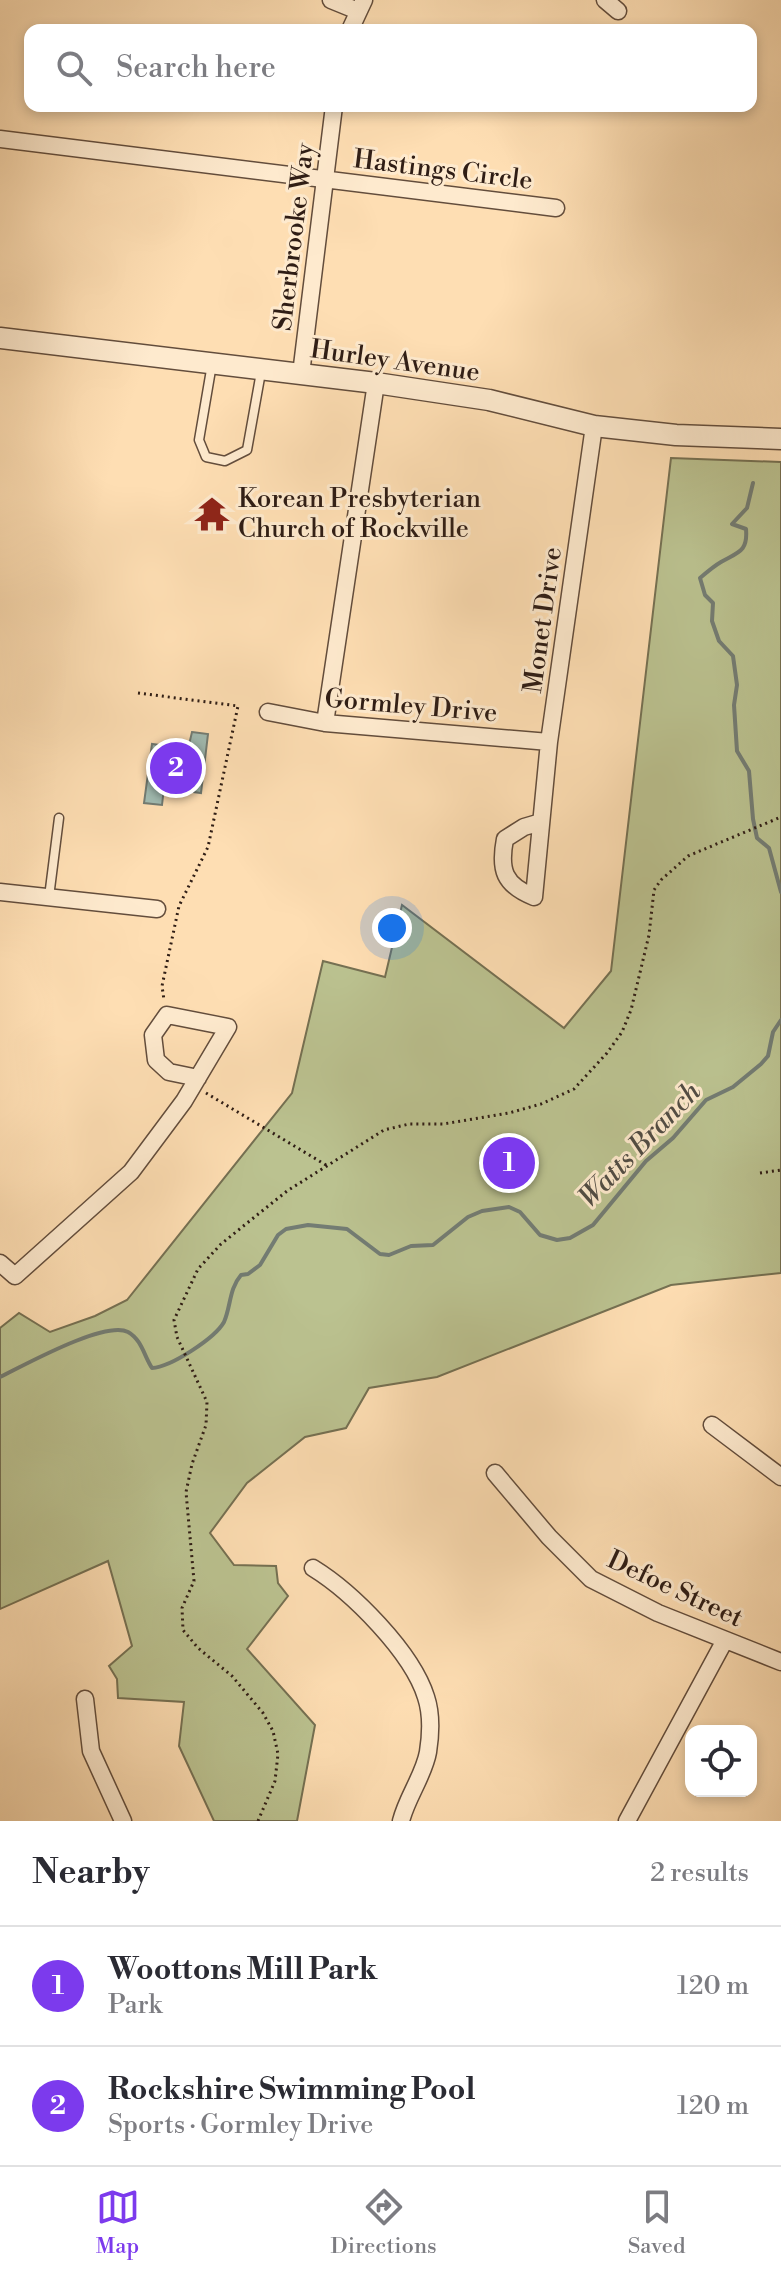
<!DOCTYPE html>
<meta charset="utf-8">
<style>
:root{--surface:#fff;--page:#f2f2f3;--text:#2b2b33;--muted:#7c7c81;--line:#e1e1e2;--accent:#7c3aed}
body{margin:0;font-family:"Libre Bodoni",serif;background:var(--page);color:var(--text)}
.controls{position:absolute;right:24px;bottom:24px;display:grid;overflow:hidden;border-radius:16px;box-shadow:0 4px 12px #0003}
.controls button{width:72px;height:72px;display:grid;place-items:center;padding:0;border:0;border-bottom:2px solid var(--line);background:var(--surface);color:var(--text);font:40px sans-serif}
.you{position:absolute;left:392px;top:928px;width:28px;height:28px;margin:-20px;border:6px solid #fff;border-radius:50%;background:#1a73e8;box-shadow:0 0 0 12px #1a73e833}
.badge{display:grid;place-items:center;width:52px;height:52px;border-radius:50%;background:var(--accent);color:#fff;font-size:26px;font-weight:700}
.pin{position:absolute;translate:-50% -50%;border:4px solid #fff;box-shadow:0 2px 8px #0006}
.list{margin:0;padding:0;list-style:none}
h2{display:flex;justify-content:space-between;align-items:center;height:104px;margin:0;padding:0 32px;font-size:34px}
h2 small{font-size:26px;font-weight:400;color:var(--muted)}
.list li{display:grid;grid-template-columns:52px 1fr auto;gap:24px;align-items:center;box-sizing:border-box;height:120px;padding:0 32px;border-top:2px solid var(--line)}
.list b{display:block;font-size:30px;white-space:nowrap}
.list p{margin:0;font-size:26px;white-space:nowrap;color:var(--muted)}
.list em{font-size:26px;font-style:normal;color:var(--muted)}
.icon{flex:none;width:44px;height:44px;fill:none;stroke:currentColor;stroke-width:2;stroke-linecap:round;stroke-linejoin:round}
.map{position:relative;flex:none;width:781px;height:1821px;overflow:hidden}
.search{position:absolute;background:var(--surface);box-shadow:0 4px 12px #0003;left:24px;right:24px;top:24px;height:88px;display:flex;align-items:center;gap:20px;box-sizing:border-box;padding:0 28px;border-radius:16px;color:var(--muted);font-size:30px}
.sheet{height:344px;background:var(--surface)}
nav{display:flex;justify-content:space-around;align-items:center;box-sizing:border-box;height:112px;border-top:2px solid var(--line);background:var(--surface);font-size:22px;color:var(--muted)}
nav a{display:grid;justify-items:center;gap:4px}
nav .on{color:var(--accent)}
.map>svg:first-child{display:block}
.green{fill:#bbc290;stroke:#757052;stroke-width:2}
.water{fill:#a1bbb2;stroke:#737c73;stroke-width:2}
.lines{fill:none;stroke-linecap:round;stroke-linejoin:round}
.stream{stroke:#737c73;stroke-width:4}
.service-casing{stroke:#634d3c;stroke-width:11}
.minor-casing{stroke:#634d3c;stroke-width:19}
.tertiary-casing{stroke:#634d3c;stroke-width:23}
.path{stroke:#2f1d15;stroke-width:3;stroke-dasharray:2 4;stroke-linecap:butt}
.service{stroke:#feeace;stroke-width:8}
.minor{stroke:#feeace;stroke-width:16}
.tertiary{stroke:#feeace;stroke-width:20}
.labels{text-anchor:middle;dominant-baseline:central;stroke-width:6;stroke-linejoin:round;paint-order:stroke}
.street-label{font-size:26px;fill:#2f1d15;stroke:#feeace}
.poi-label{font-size:26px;fill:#2f1d15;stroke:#feeace;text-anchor:start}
.water-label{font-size:28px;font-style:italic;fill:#514c44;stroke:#feeace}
</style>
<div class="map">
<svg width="781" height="1821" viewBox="0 0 781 1821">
<rect width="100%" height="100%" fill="#fedeb3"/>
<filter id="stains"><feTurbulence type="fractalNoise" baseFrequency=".0025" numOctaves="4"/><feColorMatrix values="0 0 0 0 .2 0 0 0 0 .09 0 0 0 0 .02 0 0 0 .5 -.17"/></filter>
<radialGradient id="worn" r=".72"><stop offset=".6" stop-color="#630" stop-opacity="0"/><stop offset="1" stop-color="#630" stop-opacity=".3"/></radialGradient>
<path class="green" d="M671 458 781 462V1273L671 1285 437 1377 369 1388 346 1428 305 1437 247 1483 210 1533 234 1565 276 1566 278 1583 288 1596 247 1649 315 1725 297 1821H214L179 1746 184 1702 118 1698 117 1679 109 1666 132 1646 108 1561 0 1609V1328L19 1313 50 1332 95 1316 127 1300 292 1093 323 961 385 977 402 905 564 1028 611 971Z"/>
<path class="water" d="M192 732 208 734 201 793 164 788 162 805 144 803 152 744 188 749Z"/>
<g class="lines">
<path class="stream" d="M753 483 747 508 732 524 746 529C748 552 738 552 721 562 714 566 707 572 700 578L705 595 713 603 712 621 719 641 733 656 737 685 734 705 737 751 749 771 753 819 757 838 769 848 781 892
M0 1377C23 1366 105 1320 128 1332 142 1340 144 1356 152 1368 171 1367 215 1338 224 1322 231 1306 229 1289 241 1275L248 1274 260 1265 278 1235 286 1229 308 1225 347 1229 380 1254 389 1255 411 1246 433 1245 468 1217 482 1211 509 1207 520 1212 540 1235 557 1240 570 1238 593 1225 646 1161 673 1138 706 1100 733 1087 761 1064 768 1056 773 1032 781 1020"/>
<g class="service-casing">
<path id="service" d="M212 364 199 440 206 457 225 461 247 450 261 372
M49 897 59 818"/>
</g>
<g class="minor-casing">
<path id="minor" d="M331 0 358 11
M605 0 618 11
M350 30 364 0
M0 139 556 208
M301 374 334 106
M268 712 325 723 549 742
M325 723 376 383
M541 822 524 827 505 839C499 870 504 885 534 897L549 742 594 426
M0 892 157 909
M0 1263 15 1276 131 1172 184 1101 228 1027 167 1015 153 1035 156 1060 169 1072 198 1078
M712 1425 781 1477
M495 1473 549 1537 591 1579 658 1613 781 1662
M313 1568C352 1592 412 1652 426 1697 432 1715 431 1733 428 1752 424 1775 407 1797 401 1821
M85 1699 91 1751 123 1821
M627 1821 725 1640"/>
</g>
<g class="tertiary-casing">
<path id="tertiary" d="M0 338 376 383 489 400 594 426 676 435 781 439"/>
</g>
<path class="path" d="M138 693 238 706 208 847 179 906 162 986 164 1000
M206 1093 326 1165
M760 1173 781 1170
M258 1821 275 1781 278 1754 273 1731 263 1713 232 1676 198 1648 183 1630 182 1608 194 1581 186 1492 192 1464 206 1425 207 1402 177 1337 174 1320 198 1269 221 1244 287 1191 384 1130 409 1124H443L509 1113 541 1104 574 1089 607 1053 622 1032 631 1010 649 935 654 890 661 880 688 856 781 817"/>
<use href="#service" class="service"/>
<use href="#minor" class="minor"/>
<use href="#tertiary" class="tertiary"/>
</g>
<defs>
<g id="temple-bare" transform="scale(2.76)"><path d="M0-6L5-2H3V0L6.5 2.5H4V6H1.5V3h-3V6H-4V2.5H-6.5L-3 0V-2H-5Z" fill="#8f2418" stroke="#feeace" stroke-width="2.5" paint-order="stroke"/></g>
</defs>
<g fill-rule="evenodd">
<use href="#temple-bare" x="212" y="514"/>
</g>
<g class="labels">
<g class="street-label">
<text transform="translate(443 170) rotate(7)">Hastings Circle</text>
<text transform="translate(294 237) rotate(-83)">Sherbrooke Way</text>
<text transform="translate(395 361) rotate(8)">Hurley Avenue</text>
<text transform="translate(543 620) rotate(-82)">Monet Drive</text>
<text transform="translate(411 706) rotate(5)">Gormley Drive</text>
<text transform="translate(675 1589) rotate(25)">Defoe Street</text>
</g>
<g class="poi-label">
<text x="238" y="499">Korean Presbyterian<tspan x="238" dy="30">Church of Rockville</tspan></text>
</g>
<g class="water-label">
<text transform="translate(640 1145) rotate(-46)">Watts Branch</text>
</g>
</g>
<rect width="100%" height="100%" filter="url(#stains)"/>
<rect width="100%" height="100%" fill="url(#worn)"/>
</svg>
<div class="controls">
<button><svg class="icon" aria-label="locate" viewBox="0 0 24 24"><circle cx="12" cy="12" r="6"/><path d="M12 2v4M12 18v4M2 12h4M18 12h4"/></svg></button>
</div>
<div class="you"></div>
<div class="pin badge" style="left:509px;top:1163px">1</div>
<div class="pin badge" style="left:176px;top:768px">2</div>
<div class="search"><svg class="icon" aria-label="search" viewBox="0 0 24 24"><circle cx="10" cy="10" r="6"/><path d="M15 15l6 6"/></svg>Search here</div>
</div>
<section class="sheet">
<h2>Nearby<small>2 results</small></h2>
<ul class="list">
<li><span class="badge">1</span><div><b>Woottons Mill Park</b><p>Park</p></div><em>120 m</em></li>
<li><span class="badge">2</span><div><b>Rockshire Swimming Pool</b><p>Sports · Gormley Drive</p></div><em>120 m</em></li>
</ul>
</section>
<nav>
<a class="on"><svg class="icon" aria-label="map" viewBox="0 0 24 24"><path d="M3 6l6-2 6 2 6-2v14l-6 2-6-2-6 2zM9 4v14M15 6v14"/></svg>Map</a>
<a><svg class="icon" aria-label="directions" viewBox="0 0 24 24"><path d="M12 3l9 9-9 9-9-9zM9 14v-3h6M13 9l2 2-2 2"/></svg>Directions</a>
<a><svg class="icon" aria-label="saved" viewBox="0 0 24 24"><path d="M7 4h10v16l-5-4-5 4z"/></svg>Saved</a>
</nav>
